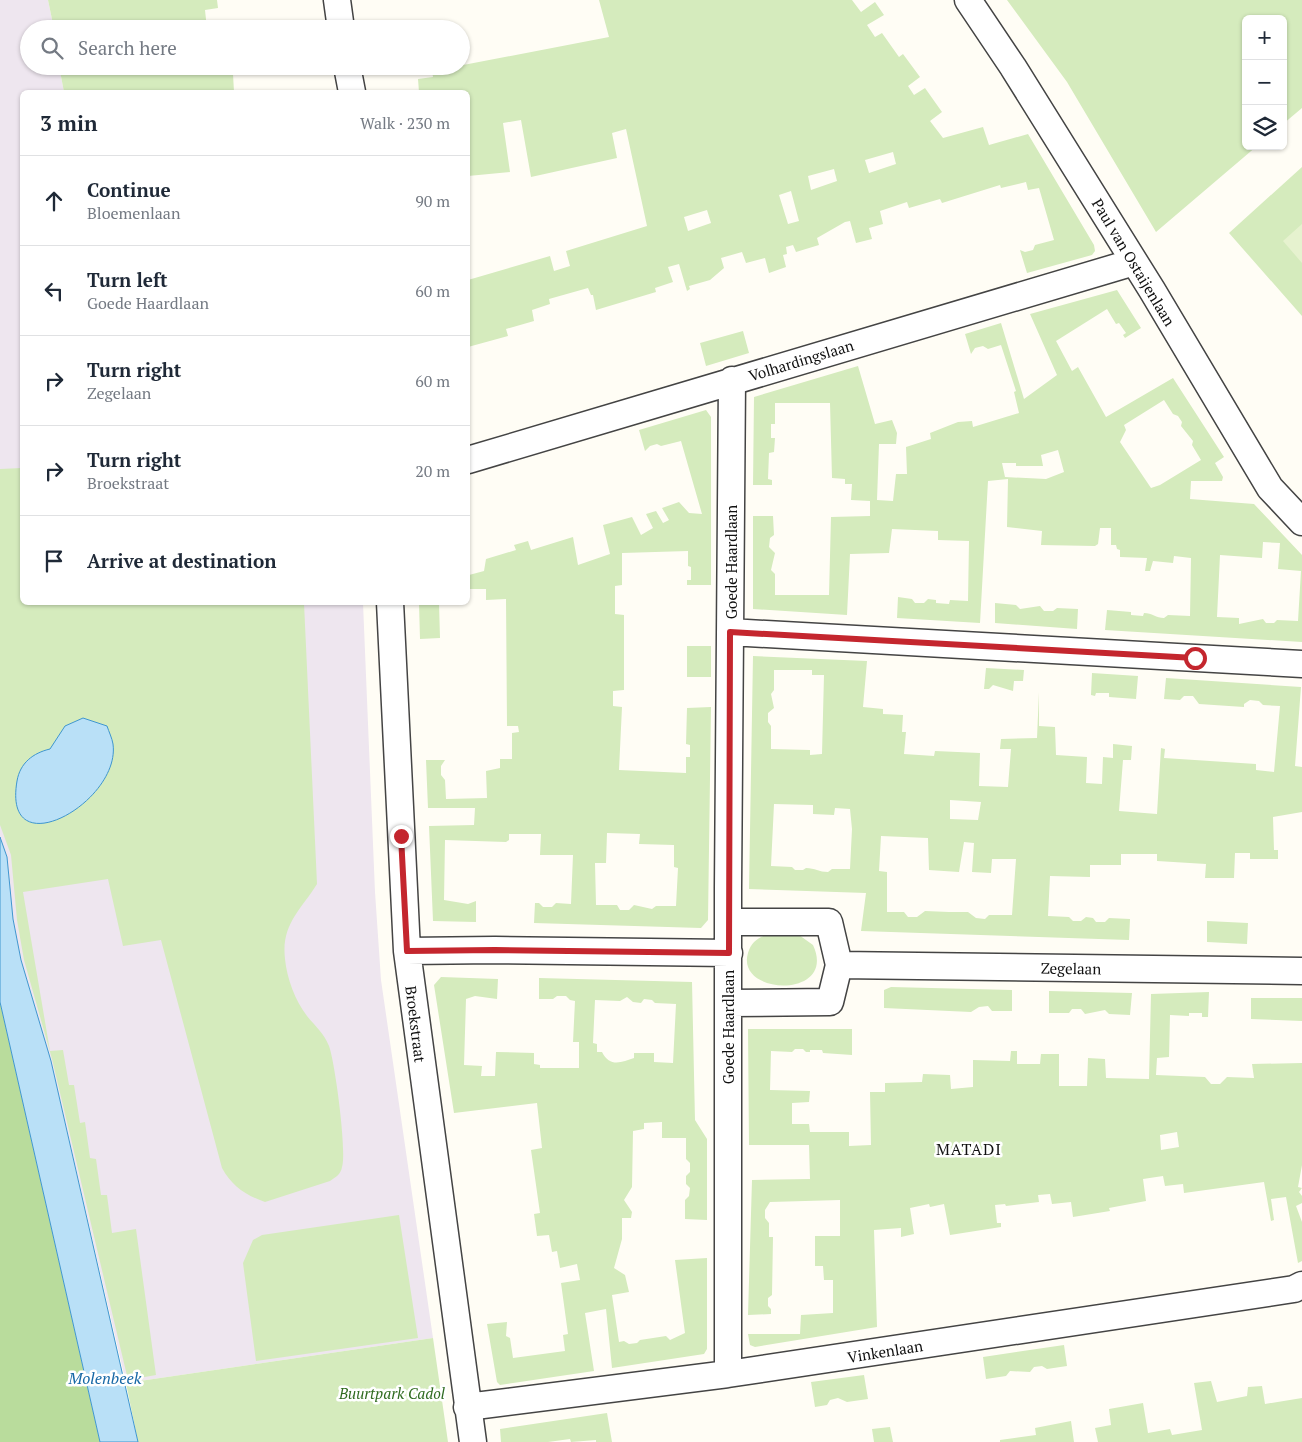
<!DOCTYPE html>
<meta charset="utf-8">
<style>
:root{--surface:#fff;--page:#f6f6f7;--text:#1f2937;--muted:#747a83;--line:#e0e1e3}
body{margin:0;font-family:"PT Serif",serif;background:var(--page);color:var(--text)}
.controls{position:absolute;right:15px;top:15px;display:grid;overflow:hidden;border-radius:8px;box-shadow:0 1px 4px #0004}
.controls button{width:45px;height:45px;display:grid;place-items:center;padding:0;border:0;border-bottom:1px solid var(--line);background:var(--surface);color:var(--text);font:25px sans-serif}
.stop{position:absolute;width:15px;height:15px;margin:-11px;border:4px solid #c4262e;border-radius:50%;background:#fff}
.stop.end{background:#c4262e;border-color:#fff;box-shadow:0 1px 5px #0008}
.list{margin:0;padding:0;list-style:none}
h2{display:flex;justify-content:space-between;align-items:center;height:65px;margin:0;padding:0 20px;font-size:21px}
h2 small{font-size:16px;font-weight:400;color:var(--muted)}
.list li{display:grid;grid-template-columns:32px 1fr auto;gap:15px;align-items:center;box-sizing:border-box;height:90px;padding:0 20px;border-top:1px solid var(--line)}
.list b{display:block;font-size:19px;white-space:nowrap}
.list p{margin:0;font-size:16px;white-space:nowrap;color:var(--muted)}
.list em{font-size:16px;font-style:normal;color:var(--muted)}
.icon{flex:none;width:28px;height:28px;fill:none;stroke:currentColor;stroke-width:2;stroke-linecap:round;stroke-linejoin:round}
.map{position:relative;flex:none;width:1302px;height:1442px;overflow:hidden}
.search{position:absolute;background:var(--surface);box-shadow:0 1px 4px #0004;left:20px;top:20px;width:450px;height:55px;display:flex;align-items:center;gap:12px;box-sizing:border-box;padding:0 18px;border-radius:28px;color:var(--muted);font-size:19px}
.panel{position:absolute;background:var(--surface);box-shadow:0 1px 4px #0004;left:20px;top:90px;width:450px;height:515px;border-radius:8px}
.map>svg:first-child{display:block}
.industrial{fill:#eee6ef}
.green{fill:#d5ebbd;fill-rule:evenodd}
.forest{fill:#b9dc9c}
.pitch{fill:#e6f2cf}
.water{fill:#b9e0f7;stroke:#3f96cf}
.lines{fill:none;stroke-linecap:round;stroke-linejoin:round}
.minor-casing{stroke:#444;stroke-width:29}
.minor{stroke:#fff;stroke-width:26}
.route{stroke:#c4262e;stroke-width:6}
.labels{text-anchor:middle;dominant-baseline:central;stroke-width:5;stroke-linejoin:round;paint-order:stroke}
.street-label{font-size:15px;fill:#111;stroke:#fff}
.park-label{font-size:15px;font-style:italic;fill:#2f6b1f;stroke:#fff}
.neighbourhood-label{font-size:16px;letter-spacing:1px;fill:#111;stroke:#fff}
.water-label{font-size:16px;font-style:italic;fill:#1768a6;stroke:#fff}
</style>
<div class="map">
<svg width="1302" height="1442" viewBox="0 0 1302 1442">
<rect width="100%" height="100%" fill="#fffdf5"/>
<path class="industrial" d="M0 0H48L54 29H29V66H59L64 92H22V602L363 603 375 892 381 980 433 1338 126 1383 51 1061 21 960 13 919 7 857 0 837Z"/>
<path class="green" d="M48 0H217L218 8 205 10 207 29H54Z
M599 0H852L861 12 875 2 884 15 867 25 875 37 882 33 899 57 903 54 920 77 908 86 914 95 925 88 942 112 930 121 943 138 983 127 989 145 1028 134 1094 245 1095 251 1092 255 1027 273 1020 250 1025 252 1033 250 1035 245 1054 240 1039 188 1028 190 1026 182 1001 188 1000 185 942 203 940 199 909 208 907 202 880 211 883 224 869 228 872 239 856 243 850 221 845 222 817 238 819 245 796 252 793 245 786 247 787 254 783 255 786 267 769 273 765 258 746 263 742 252 721 258 724 268 710 280 689 286 690 289 687 291 679 264 668 267 673 282 655 288 656 292 596 310 593 295H591L588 288 549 299 550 304 532 310 534 321 506 329 508 336 468 347V280L550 256 554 271 570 266 566 251 647 226 626 129 612 133 617 158 531 177 521 120 503 123 510 172 468 176V92H419L418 79 433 77 432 71 609 37ZM893 152 896 164 869 173 865 160ZM834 169 837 181 811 190 808 176ZM791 191 799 221 788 224 779 195ZM707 210 711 223 688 231 684 217Z
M1007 0H1302V108L1283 124V19H1246V146H1257L1156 232 1067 82Z
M59 66H227L228 75 233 74 234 92H64Z
M1302 167V316L1229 233Z
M1117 290 1141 328 1125 338 1123 335 1126 333 1119 323 1116 324 1107 309 1056 341 1072 371 1078 367 1106 417 1173 378 1224 457 1215 463 1223 477 1222 481H1191L1190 499 1254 504 1302 555V642L1105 630 1107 610 1131 612V615L1143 616 1144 613C1152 613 1156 618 1164 618L1168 615 1190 616 1191 558 1174 556 1173 563 1153 561 1150 571H1145L1147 558 1120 557V550L1117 549 1116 545H1111V528H1100L1098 544 1095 546 1041 545 1042 531 1007 527 1008 479 988 481 980 623 897 618 898 597 912 599 915 603H924L928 599 936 600V603L949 604 950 600 968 601 969 541 938 540V531L892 529 889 553 850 554 847 615 753 609V516H773L774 535 770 538 769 547 775 553 771 570 775 574V595H829L831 517 870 516V501L851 500 852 484H845V479L832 478 830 403H775V424H771V438H775L774 452 769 453 768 479 772 480V485H753L754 397 858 366 875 424 892 420 897 433 896 444H879L877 500 893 501 896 474H907L906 447 931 439 930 433 958 422 972 421 973 427 1019 413 1014 392 1016 391 1001 345 988 349 983 346 975 348 971 354 965 334 1001 323 1024 399 1057 375 1030 314ZM1164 400 1173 414 1178 416 1182 422 1181 426 1193 441 1192 445 1201 460 1160 485 1151 488 1120 442 1126 430 1124 425ZM1058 450 1064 472 1046 479 1005 477 1002 463H1016V466H1043L1041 455ZM1263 542 1280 543 1278 569 1301 571 1298 621 1277 620 1274 623H1266L1263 619 1239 624V618L1217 617 1220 555 1262 558Z
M743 331 749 353 706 366 700 343Z
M706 410 711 417V585H687V580H691V567L688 566V551L622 553V585L615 586V614L624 615V690L613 691V706L622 707 619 770 686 773V757H690V745L686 744 687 708 711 707 708 920 701 928 534 923 535 903H539L543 907H552L556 903 571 904 573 855H540L541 834H509V840L506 842 445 840 444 900 468 904 476 901V922L433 921 429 826 474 825 475 808H428L426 760H445L441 766V775L445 780 446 799 487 798 486 771 500 768V759H512V733L519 732 518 726H507L506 599 486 600V589H468V572L469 575 484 571 486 559 516 550 514 545 528 541 531 550 573 537 578 565 610 554 603 525 632 517 641 535 653 528 646 514 656 511 663 523 669 520 662 508 679 502 689 513 702 514 681 441 661 446 657 444 650 446 645 451 639 430ZM607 833 640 834 639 844 674 845V867L678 868 676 906H656L652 909 634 905 629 910H620L617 905H596L595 863H606Z
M22 468V602L304 603 317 884C301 910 281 924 285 959 287 979 295 1000 307 1016 315 1026 324 1033 329 1046 335 1062 347 1152 342 1167 341 1174 336 1177 330 1181L265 1202C245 1195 232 1186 222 1168L161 940 123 946 108 879 23 892 50 1051 63 1050 69 1085H74L80 1123 85 1122 90 1158 96 1159 101 1195H107L112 1233 136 1229 156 1375 128 1380 52 1059 24 960 17 920 11 855 0 825V469Z
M419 603H439L440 638 420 639Z
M995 603 1016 605 1020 609 1040 606 1044 611H1053L1057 608 1078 609 1077 629 995 623Z
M687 646H711V677H687Z
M753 656 867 661 863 707 883 709V714L903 715 902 732H906L904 754 934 756 935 751 980 753 979 786 1008 787 1011 749H1000L1001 739 1037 738 1039 692V726L1055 727 1056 755 1087 757 1086 783 1102 784 1103 757 1113 758V744L1132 746 1131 760H1123L1119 811 1157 814 1161 748 1165 749 1164 758 1256 764V770L1274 772 1280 706 1263 705 1259 701 1250 700 1244 704V707L1199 704 1193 696H1184L1180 700 1164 699 1166 678 1301 687 1295 766 1302 767V812L1273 817 1274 850H1278V859H1250V853H1235L1234 878H1205L1206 864 1157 861V854H1121V865H1090V877L1050 876 1048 916 1069 917 1073 921H1081L1086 917 1093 918 1096 922H1105L1109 918 1130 919 1129 940 861 931 866 893 749 889ZM774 670H812V675H824L822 754 810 755V750L771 749V726L768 722V713L774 708 771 694 774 690ZM950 800 981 802 978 820 950 819ZM774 804 813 805V814L834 815 835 808 850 809 852 829 850 869H832L828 872C819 872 815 868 806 868L803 870H795L792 867 771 866ZM881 836 928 838 929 870 959 872 964 842 974 843 972 872 991 873 992 859H1016L1012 915H989L985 919 976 918 968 912H949L925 911 917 917H908L904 912H887V872L879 871Z
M986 668 1024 670 1023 681H1014L1013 691 993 685 989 689H984Z
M1092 673 1138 676 1136 699 1109 697V693H1096L1095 696 1091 695Z
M1207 921 1248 923 1247 944 1207 942Z
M766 935H799L813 945C838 999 735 996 748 953 751 943 757 938 766 935Z
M441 977 498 979 497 999 475 996 466 999 464 1065 482 1066 481 1076H495L496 1052 534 1053V1064L540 1065V1068H579V1042H573L575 1001 570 1000 566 996H557L553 999H539V978L692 982 695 1120 707 1139V1220L685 1219V1200L689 1196 690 1188 686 1184V1176L690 1172V1163L686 1159V1138H662V1122L644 1123V1129L633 1131 632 1187 624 1200 632 1212 631 1218H622V1239L614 1268 625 1275 629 1292 612 1295 619 1342 624 1341 629 1344 637 1343 640 1340 666 1336 670 1340 685 1333 675 1260 707 1258V1349L704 1354 612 1368 606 1309 585 1313 594 1371 500 1385 497 1382 487 1324 507 1322 506 1336 510 1338 513 1358 565 1351 563 1335 568 1334 561 1283 580 1280 577 1264 560 1268 557 1251 552 1252 549 1235 537 1236 534 1214 540 1213 531 1150 542 1148 537 1103 454 1113 434 985ZM627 997 633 1002 641 1003 644 999 652 1000 655 1003 676 1004 673 1063 654 1062V1053H634V1058C622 1062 610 1068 602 1052H597V1044L593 1043 595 1000 620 1001Z
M891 987 1012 990V1011H992L988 1006 979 1007 971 1012 884 1008V990Z
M1049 991 1132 993 1130 1015 1109 1014 1105 1010 1085 1014 1081 1009H1072L1069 1013H1049Z
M1209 992 1208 1017H1202V1013H1189V1016L1170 1015 1169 1057 1157 1058 1156 1075 1205 1077 1211 1084H1220L1227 1077 1254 1078 1252 1064 1302 1063V1165L1298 1187 1302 1188 1299 1192 1302 1196V1203L1296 1206 1302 1222V1261L1298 1263 1286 1197 1271 1199 1274 1220 1271 1221 1264 1182 1184 1193 1183 1184 1165 1186 1163 1176 1143 1179 1146 1201 1109 1208 1110 1211 1073 1217 1071 1202 1052 1204 1050 1194 1038 1195 1039 1202 1006 1206 1005 1204 995 1205 997 1223H1001V1227L950 1235 944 1204 930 1207 929 1204 910 1208 914 1234 901 1237V1228L874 1230 877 1327 755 1347 750 1345 748 1334H800L801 1315 833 1313V1280H824L823 1266H815V1236H840V1200L770 1202 765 1210V1218L769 1223V1237H773L772 1295 768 1298V1306L771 1309V1314L748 1315 752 1180 810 1179 809 1145H749L748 1029H852V1055L823 1053 822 1050H810V1052H806L803 1049H795L792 1052 771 1051 770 1090 810 1091 809 1102 792 1103V1124H809L810 1132H849V1146L871 1145 870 1092H885V1083L922 1082 923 1074 950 1075 951 1089 973 1087V1060L1010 1061 1011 1051H1017V1064H1040L1041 1054H1059V1086H1087L1088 1058 1105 1059 1106 1078 1149 1079 1151 994ZM1177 1132 1179 1147 1161 1150 1160 1135Z
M1251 998H1302V1021L1251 1019Z
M399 1215 418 1338 256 1361 243 1263 253 1240 262 1235Z
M433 1338 448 1442H138L126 1383Z
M1064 1345 1067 1366 1047 1369 1042 1366 1034 1367 1030 1372 1010 1371 1006 1376 986 1379 983 1357Z
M864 1375 868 1399 847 1402 838 1398 830 1400 827 1405 815 1407 811 1382Z
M1211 1381 1217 1402 1247 1396 1248 1387 1262 1386 1265 1404 1302 1398V1442H1098L1095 1428 1111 1425 1109 1409 1143 1403 1148 1433 1170 1429 1172 1435 1202 1430 1194 1383Z
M607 1413 612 1442H596V1440L571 1442 570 1439 548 1442H501L500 1429Z
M1071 1421 1074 1442H1000V1440L1036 1435 1035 1428Z
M890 1427 893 1442H874L872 1429Z"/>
<path class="forest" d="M0 1002 100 1442H0Z"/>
<path class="pitch" d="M1302 224V263L1283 241Z"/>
<path class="water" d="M83 718 107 726C109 732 112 738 113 744 121 802 2 869 17 781 20 763 33 753 50 749L65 726Z
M0 837 7 857 13 919 21 960 51 1061 138 1442H100L0 1002Z"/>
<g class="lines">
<g class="minor-casing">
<path id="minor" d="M337 0 341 29
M968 0 1013 67 1152 290 1270 488 1302 522
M347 66 352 92
M468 460 1134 262
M390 602 407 951 473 1442
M730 632 1302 664
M728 922H829L839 965
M407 951 495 950 729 953
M728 1003 830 1002 839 965 1302 971
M728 1374V888L732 380
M467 1407 728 1374 1294 1289 1302 1285"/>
</g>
<use href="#minor" class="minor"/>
</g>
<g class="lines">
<path class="route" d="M401 836 407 951 495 950 729 953 730 632 1195 658"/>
</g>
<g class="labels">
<g class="street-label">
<text transform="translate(1134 262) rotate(59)">Paul van Ostaijenlaan</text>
<text transform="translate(801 360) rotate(-17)">Volhardingslaan</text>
<text transform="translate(731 562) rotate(-90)">Goede Haardlaan</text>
<text transform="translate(1071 968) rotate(1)">Zegelaan</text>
<text transform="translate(416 1024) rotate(83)">Broekstraat</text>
<text transform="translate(728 1027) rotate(-90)">Goede Haardlaan</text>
<text transform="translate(885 1351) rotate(-9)">Vinkenlaan</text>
</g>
<g class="park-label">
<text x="392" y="1393">Buurtpark Cadol</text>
</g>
<g class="neighbourhood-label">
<text x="969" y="1149">MATADI</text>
</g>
<g class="water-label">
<text x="105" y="1378">Molenbeek</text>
</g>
</g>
</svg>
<div class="controls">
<button>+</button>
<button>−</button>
<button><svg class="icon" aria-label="layers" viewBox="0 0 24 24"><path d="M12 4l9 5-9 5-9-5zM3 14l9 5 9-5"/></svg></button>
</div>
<div class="stop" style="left:1195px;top:658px"></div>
<div class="stop end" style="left:401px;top:836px"></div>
<div class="search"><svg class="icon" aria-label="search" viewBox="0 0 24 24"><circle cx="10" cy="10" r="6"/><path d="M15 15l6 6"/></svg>Search here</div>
<section class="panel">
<h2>3 min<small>Walk · 230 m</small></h2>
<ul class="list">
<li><svg class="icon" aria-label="ahead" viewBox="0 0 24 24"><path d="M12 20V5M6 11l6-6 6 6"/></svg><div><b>Continue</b><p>Bloemenlaan</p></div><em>90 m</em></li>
<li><svg class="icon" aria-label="left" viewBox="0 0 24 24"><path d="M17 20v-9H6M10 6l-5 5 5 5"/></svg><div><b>Turn left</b><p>Goede Haardlaan</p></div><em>60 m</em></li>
<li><svg class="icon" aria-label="right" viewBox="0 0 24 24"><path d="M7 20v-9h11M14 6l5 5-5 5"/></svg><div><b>Turn right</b><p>Zegelaan</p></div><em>60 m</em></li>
<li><svg class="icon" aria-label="right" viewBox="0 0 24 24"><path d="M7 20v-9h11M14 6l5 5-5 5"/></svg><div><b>Turn right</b><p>Broekstraat</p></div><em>20 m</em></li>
<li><svg class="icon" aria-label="arrive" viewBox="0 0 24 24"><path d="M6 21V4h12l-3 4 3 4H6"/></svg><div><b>Arrive at destination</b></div></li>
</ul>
</section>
</div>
